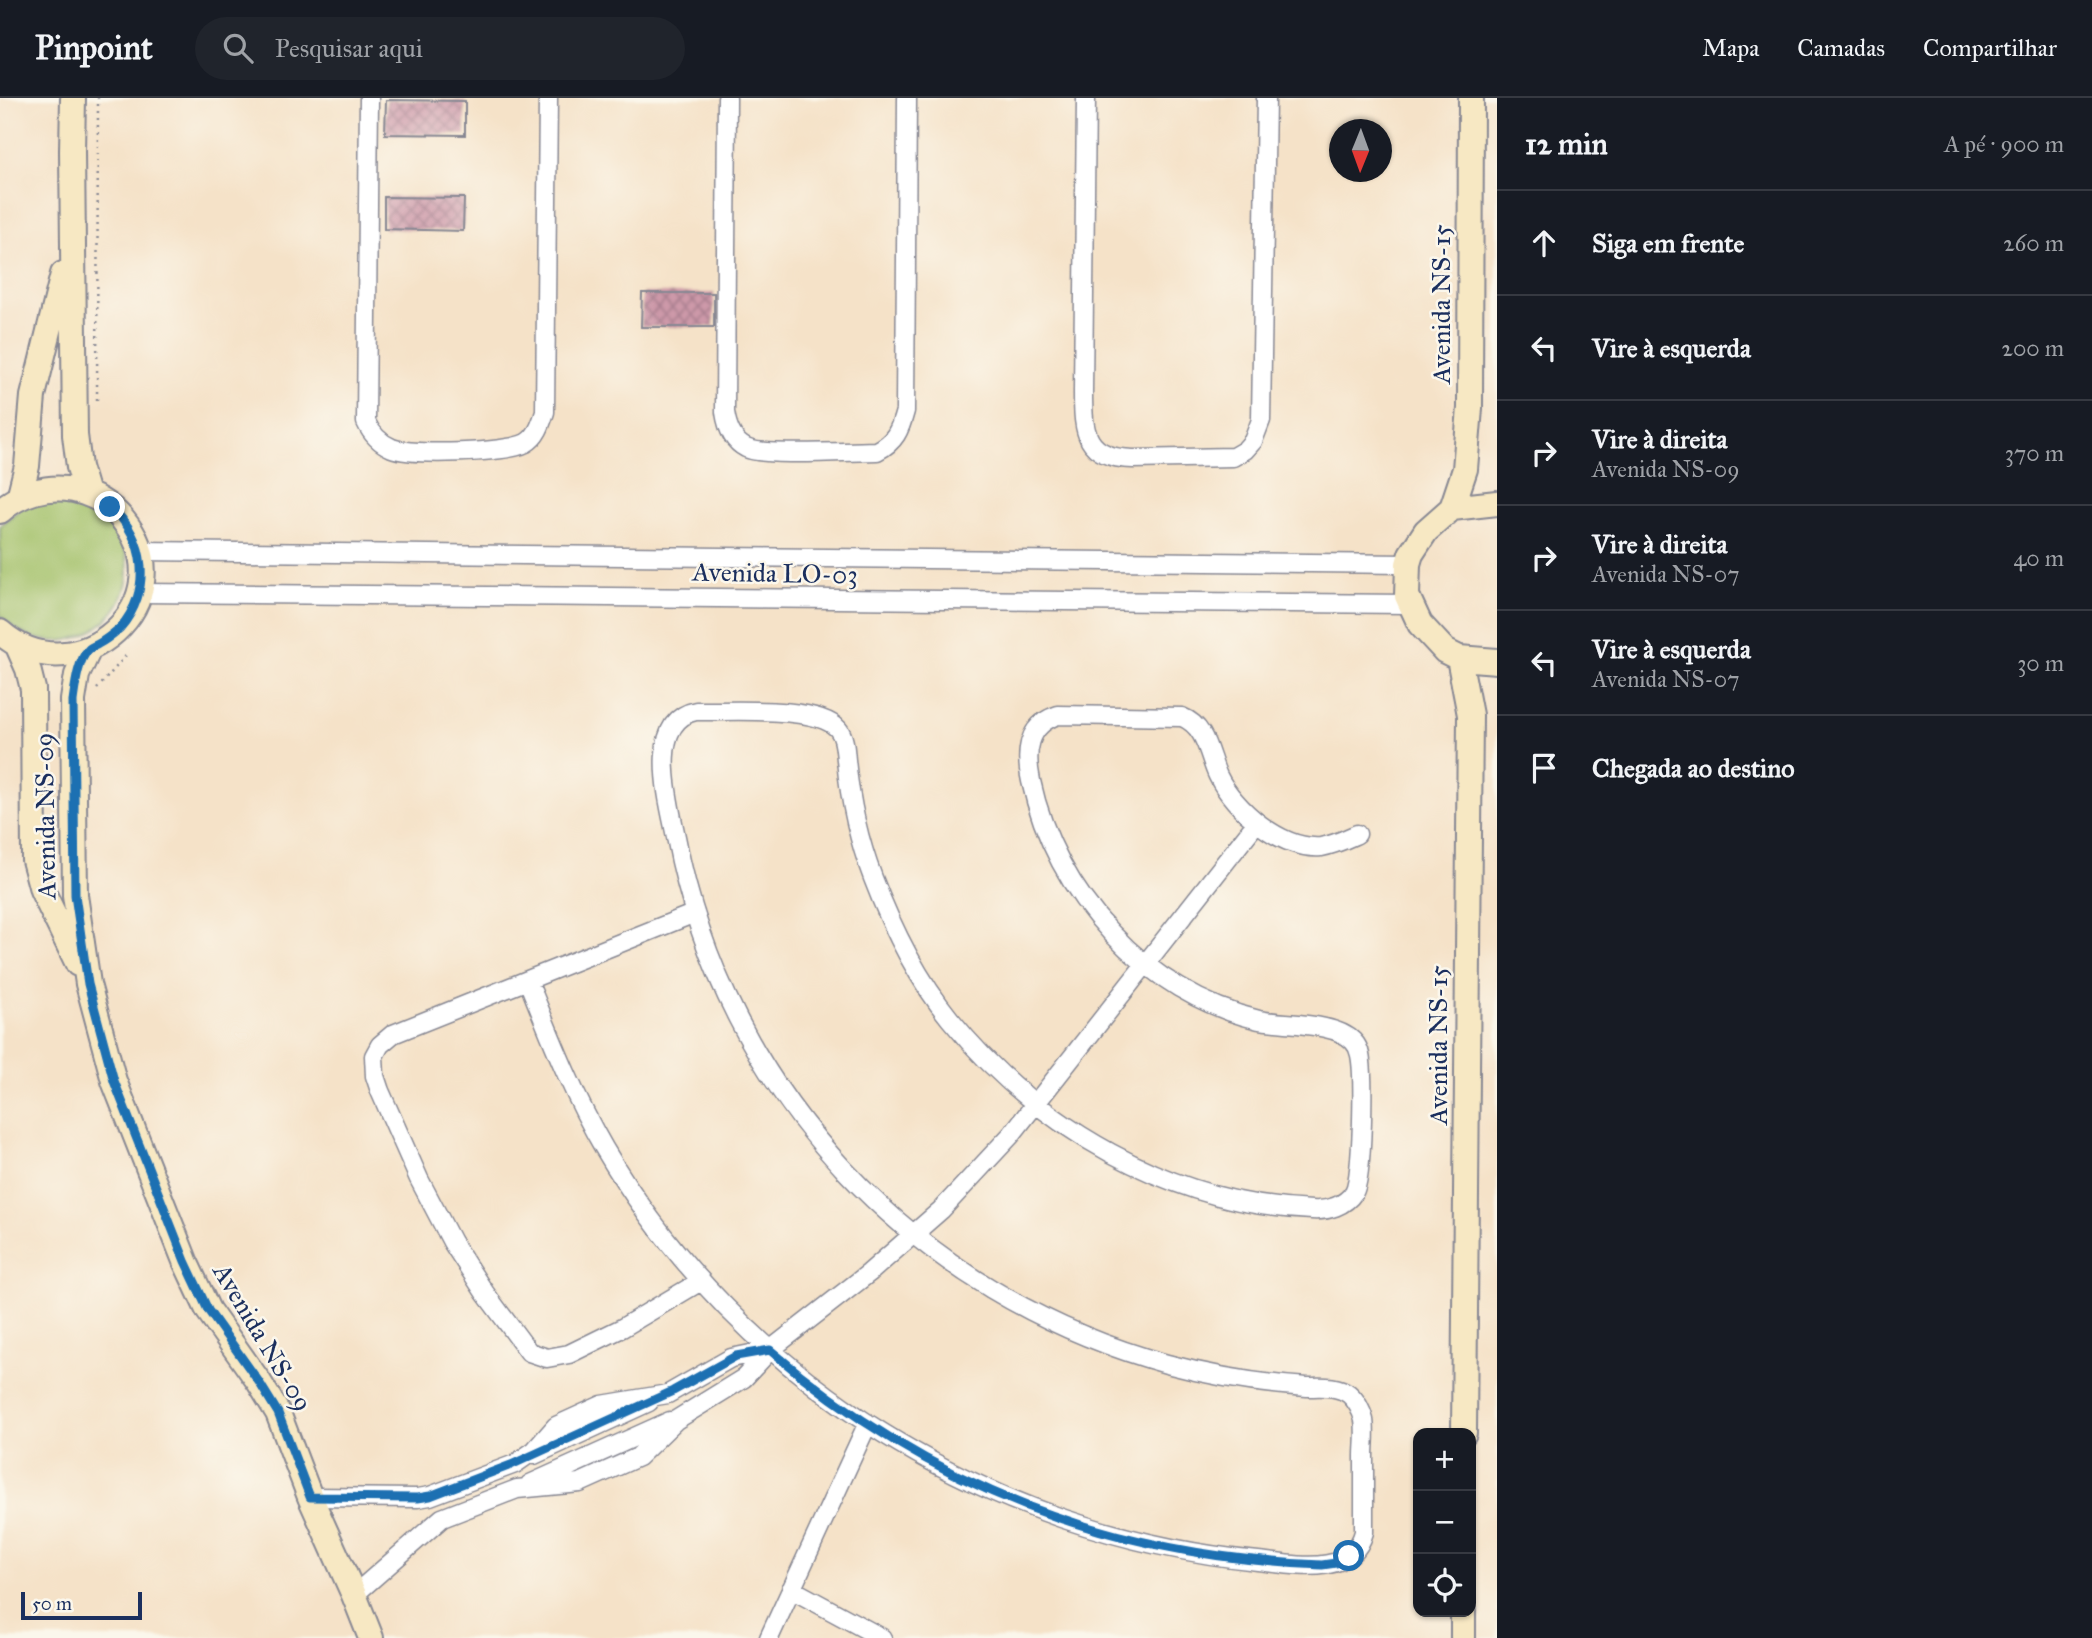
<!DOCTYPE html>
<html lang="pt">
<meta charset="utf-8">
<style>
:root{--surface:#171b24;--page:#20242c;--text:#f1f3f6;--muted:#9ea1a6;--line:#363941}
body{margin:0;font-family:"IM FELL Great Primer",serif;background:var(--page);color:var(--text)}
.controls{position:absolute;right:21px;bottom:21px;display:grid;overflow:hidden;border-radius:14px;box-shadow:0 2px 5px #0004}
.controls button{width:63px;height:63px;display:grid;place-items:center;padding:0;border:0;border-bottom:2px solid var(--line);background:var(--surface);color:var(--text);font:35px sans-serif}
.compass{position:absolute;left:1329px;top:21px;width:63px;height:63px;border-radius:50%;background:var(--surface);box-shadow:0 2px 5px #0004;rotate:181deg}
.scale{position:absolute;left:21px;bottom:18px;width:121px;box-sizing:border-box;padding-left:7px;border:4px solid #1b2f5e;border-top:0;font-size:19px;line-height:24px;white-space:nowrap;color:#1b2f5e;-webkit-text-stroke:5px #fbf7ec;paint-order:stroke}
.stop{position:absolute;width:21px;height:21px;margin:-16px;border:5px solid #1f6fb2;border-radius:50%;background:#fff}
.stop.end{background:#1f6fb2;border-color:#fff;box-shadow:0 2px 7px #0008}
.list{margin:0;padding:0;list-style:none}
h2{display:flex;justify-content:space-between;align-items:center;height:91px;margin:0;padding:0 28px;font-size:30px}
h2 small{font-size:23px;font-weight:400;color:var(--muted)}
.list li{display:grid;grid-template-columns:46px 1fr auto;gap:21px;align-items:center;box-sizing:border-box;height:105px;padding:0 28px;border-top:2px solid var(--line)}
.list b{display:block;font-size:26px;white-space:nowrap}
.list p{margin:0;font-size:23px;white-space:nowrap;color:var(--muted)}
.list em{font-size:23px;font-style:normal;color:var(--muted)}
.icon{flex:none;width:38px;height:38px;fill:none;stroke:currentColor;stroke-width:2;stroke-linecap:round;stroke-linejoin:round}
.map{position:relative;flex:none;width:1497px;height:1540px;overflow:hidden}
header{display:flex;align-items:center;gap:42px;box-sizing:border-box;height:98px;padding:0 35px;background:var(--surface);border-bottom:2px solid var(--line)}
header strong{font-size:33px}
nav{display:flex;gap:38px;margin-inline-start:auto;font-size:24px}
.search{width:490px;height:63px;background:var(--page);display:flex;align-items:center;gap:18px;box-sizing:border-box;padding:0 24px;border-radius:38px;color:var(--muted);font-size:26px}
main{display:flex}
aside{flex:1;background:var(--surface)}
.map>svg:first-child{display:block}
.grass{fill:#a2c067;stroke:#5e7862;stroke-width:2}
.building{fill:url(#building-cross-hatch)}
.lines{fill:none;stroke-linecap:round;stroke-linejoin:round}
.street-casing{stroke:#888893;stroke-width:21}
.secondary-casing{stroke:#888893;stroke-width:28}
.path{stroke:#888893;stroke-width:2.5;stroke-dasharray:2 5;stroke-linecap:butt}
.street{stroke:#fff;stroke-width:18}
.secondary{stroke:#f7e8c3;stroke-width:24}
.route{stroke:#1f6fb2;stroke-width:9}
.labels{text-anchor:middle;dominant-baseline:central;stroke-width:5;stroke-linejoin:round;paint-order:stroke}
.street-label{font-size:26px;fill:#1b2f5e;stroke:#fbf7ec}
</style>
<header>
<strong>Pinpoint</strong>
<div class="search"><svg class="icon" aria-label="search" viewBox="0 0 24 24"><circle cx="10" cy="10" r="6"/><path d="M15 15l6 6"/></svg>Pesquisar aqui</div>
<nav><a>Mapa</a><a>Camadas</a><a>Compartilhar</a></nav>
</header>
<main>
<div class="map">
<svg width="1497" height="1540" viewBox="0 0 1497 1540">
<defs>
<pattern id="building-cross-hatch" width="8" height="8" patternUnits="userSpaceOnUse" patternTransform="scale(1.75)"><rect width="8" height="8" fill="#cd99a9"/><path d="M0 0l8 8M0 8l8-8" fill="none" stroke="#a67d8d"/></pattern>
</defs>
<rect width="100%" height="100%" fill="#fbf7ec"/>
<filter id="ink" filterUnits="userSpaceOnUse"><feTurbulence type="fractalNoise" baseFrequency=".0143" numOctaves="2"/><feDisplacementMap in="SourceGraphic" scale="14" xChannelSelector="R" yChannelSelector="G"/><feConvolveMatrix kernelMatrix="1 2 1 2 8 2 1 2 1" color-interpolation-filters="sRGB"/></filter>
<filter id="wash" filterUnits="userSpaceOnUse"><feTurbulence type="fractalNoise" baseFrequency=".00686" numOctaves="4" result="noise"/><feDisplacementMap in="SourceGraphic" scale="28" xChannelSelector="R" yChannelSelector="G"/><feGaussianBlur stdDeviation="1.57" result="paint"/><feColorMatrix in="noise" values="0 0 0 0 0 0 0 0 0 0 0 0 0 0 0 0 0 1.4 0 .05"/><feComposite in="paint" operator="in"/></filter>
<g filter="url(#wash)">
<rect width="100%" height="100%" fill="#f5e2c8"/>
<path class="grass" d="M52 401C61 402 71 403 79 405 92 409 105 419 113 430 167 504 62 586 0 517V428L21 410Z"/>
<g id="blocks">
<path class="building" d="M386 2 465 3V37L385 36Z
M384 99 464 100 463 133 384 131Z
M642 195H714V229H641Z"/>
</g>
</g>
<g filter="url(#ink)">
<use href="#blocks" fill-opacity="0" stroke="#888893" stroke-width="2"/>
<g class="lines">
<g class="street-casing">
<path id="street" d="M369 0 366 324C371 335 380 345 392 350 412 358 507 355 526 345 537 339 541 326 545 314L548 0
M727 0 725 314C727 328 732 343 746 350 763 359 853 353 877 353 895 344 900 332 905 313L907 0
M1086 0 1083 294C1083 335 1085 360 1133 361L1233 359 1245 352 1253 343 1261 322 1266 0
M139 453 1408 466
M139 495 1410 506
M695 815 393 936 380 947 374 958 375 978 380 993 419 1081 452 1144 485 1195 529 1254 547 1260 569 1256 622 1230 701 1183
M528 883C551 940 573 997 604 1050 742 1285 989 1436 1258 1463 1295 1467 1352 1480 1364 1434 1364 1409 1364 1384 1364 1359 1364 1347 1366 1334 1364 1322 1362 1313 1356 1302 1349 1296 1337 1287 1321 1289 1307 1289 1260 1286 1212 1278 1167 1266 916 1197 724 996 676 739 669 704 646 623 696 613 728 614 818 607 838 631 845 639 845 652 846 662 850 703 858 741 873 780 892 830 916 879 950 921 1037 1029 1172 1107 1312 1112 1328 1113 1345 1108 1354 1094 1363 1079 1364 976 1360 957 1359 951 1357 947 1353 943 1335 924 1285 927 1259 922 1146 896 1055 796 1031 683 1025 655 1027 627 1058 617L1182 619C1207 629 1208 657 1218 678 1234 711 1281 752 1321 749 1334 747 1346 741 1357 736
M534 1357 649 1304
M530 1386 670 1323
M310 1399 418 1400 430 1398 515 1366 535 1352 556 1328 602 1307 668 1296 731 1260 770 1252
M791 1491 882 1540
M354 1497 442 1420 517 1391 580 1385 638 1359 676 1322 744 1280 770 1252 869 1175 941 1112 1011 1037 1257 724
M769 1540 867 1327"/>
</g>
<g class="secondary-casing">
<path id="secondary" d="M73 0 72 53 75 337 79 369 87 396
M1471 0 1470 310 1465 371 1452 410 1426 433 1411 456 1408 466 1407 498 1420 526 1445 553 1459 560 1497 563
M19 400 27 368 33 298 63 176
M1452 410 1497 405
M0 413C20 395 47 387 74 392 93 396 111 407 123 422 188 501 78 602 0 534
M17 546 28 571 33 591 34 762 42 792 78 866
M89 551 77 577 73 602 75 797 88 886 114 983 185 1163 208 1212 259 1284 278 1315 310 1399 354 1497 371 1540
M1459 560 1470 617 1464 1335
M1463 1540V1514"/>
</g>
<path class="path" d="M97 302 98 0
M97 591 129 554"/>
<use href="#street" class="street"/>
<use href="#secondary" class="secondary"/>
</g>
</g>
<g class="lines" filter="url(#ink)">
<path class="route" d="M110 409C147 439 152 494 120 530 113 536 106 542 98 546 95 548 91 549 89 551 78 561 75 589 73 603L75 797 88 886 114 983 185 1163 208 1212 259 1284 278 1315 310 1399 418 1400 430 1398 511 1367 673 1293 736 1258 770 1252C931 1390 1111 1459 1322 1467L1336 1465 1349 1458"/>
</g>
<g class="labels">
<g class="street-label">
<text transform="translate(1441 206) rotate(-90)">Avenida NS-15</text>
<text transform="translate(775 475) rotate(1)">Avenida LO-03</text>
<text transform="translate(45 718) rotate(-91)">Avenida NS-09</text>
<text transform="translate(1438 947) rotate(-90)">Avenida NS-15</text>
<text transform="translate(263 1239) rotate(59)">Avenida NS-09</text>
</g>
</g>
</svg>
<div class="controls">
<button>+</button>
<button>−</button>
<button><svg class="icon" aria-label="locate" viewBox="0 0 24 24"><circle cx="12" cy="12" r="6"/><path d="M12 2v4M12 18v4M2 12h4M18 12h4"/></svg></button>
</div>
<svg class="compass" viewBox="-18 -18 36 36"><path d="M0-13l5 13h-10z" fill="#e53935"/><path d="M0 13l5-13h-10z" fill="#9ea1a6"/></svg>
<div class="scale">50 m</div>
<div class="stop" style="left:1349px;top:1458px"></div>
<div class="stop end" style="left:110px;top:409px"></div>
</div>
<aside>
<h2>12 min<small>A pé · 900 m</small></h2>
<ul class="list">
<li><svg class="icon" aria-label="ahead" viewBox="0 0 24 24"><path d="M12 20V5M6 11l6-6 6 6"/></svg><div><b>Siga em frente</b></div><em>260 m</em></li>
<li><svg class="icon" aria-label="left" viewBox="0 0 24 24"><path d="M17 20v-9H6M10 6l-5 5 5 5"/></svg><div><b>Vire à esquerda</b></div><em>200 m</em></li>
<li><svg class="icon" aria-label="right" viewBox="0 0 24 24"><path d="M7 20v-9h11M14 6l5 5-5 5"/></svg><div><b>Vire à direita</b><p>Avenida NS-09</p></div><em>370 m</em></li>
<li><svg class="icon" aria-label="right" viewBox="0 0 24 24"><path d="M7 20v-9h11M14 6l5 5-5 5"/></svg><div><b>Vire à direita</b><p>Avenida NS-07</p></div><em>40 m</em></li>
<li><svg class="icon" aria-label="left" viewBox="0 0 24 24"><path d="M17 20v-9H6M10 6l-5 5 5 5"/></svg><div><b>Vire à esquerda</b><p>Avenida NS-07</p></div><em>30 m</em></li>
<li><svg class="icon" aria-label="arrive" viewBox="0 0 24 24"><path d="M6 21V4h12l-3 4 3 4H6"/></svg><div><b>Chegada ao destino</b></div></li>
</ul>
</aside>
</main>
